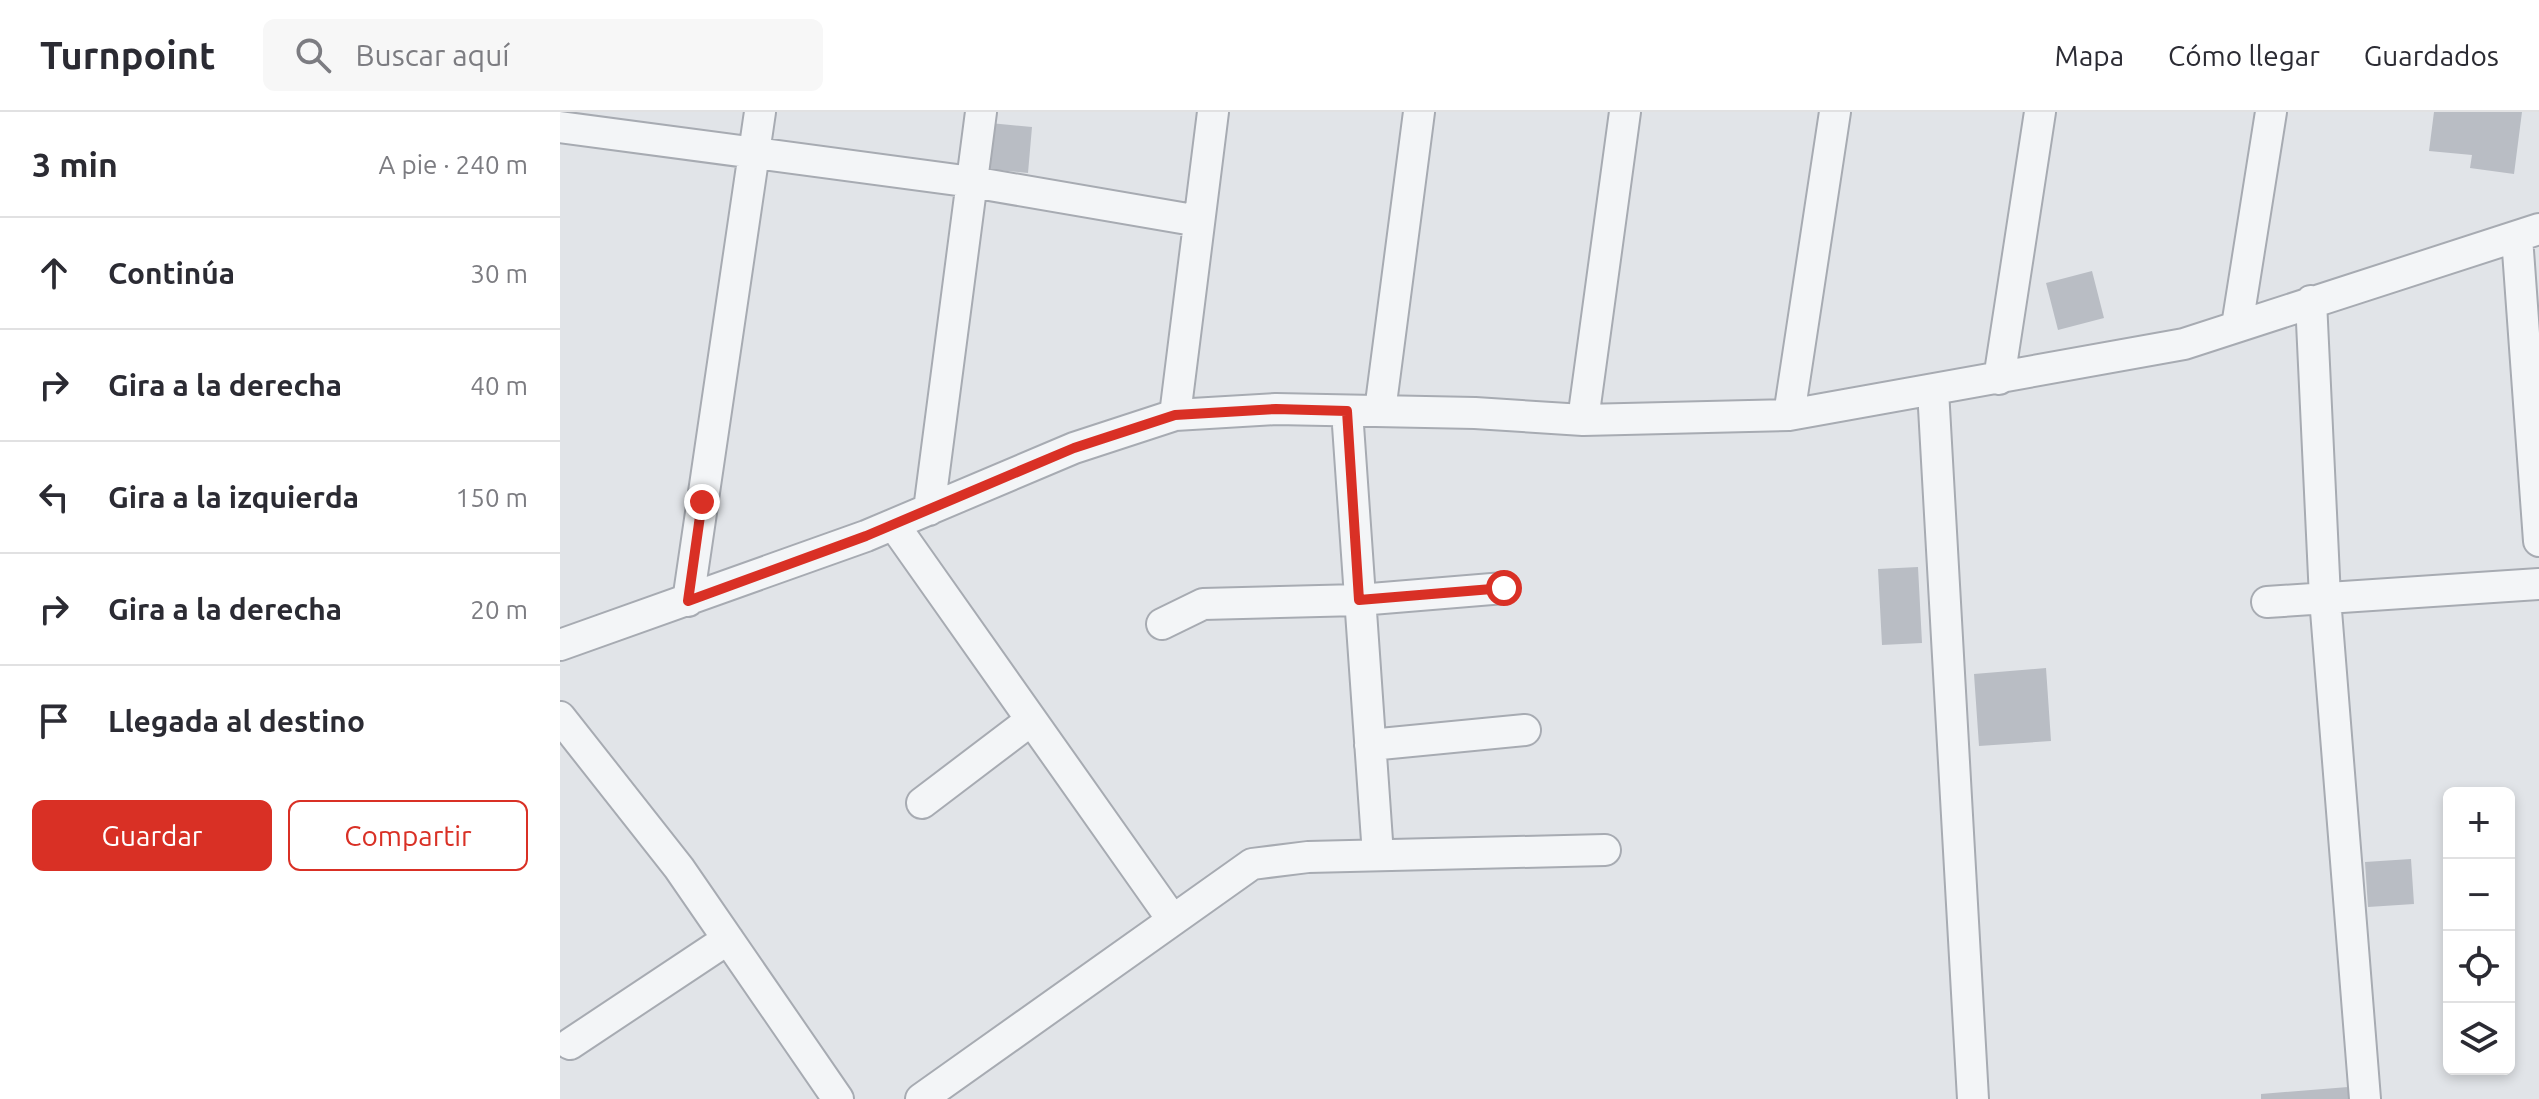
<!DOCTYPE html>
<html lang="es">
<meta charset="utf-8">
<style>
:root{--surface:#fff;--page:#f7f7f7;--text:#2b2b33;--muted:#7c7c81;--line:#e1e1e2;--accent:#d93025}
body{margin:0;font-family:Ubuntu,sans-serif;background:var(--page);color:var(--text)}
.controls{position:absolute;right:24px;bottom:24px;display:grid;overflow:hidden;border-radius:12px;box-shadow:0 4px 12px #0003}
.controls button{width:72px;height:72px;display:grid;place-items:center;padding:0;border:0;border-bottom:2px solid var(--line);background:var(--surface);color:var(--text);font:40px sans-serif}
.stop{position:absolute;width:24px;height:24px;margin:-18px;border:6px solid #d93025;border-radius:50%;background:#fff}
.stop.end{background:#d93025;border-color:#fff;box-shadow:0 2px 8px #0008}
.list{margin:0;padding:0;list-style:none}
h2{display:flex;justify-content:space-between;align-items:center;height:104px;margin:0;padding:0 32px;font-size:34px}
h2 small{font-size:26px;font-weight:400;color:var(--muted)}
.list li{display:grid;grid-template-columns:52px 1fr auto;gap:24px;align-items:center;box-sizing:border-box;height:112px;padding:0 32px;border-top:2px solid var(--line)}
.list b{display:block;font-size:30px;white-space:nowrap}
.list em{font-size:26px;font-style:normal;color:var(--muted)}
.actions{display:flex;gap:16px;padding:24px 32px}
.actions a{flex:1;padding:18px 0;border:2px solid var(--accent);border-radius:12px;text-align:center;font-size:28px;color:var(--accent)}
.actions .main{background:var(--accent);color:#fff}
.icon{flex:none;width:44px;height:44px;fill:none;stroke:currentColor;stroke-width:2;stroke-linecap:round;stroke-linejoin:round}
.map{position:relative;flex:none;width:1979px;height:987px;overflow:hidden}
header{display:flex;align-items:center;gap:48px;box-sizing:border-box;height:112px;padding:0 40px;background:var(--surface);border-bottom:2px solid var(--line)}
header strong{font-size:38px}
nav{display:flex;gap:44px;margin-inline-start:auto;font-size:28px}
.search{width:560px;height:72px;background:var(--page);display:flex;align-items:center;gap:20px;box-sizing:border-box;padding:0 28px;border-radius:12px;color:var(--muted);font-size:30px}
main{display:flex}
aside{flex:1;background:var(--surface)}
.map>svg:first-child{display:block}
.building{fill:#b9bdc4}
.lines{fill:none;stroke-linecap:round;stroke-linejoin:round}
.minor-casing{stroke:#a7abb2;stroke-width:34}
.minor{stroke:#f3f5f7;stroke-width:30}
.route{stroke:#d93025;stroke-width:10}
</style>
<header>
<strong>Turnpoint</strong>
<div class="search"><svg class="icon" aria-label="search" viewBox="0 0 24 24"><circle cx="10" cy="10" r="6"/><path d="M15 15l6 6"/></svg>Buscar aquí</div>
<nav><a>Mapa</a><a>Cómo llegar</a><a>Guardados</a></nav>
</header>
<main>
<aside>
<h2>3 min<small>A pie · 240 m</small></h2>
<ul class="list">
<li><svg class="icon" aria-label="ahead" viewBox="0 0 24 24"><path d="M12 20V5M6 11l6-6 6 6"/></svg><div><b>Continúa</b></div><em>30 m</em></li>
<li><svg class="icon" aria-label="right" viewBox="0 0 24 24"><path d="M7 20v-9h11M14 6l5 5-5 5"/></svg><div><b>Gira a la derecha</b></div><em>40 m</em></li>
<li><svg class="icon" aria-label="left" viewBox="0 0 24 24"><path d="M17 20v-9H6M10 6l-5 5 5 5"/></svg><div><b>Gira a la izquierda</b></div><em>150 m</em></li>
<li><svg class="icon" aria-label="right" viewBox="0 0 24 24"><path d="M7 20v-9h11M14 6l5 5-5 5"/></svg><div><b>Gira a la derecha</b></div><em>20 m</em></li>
<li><svg class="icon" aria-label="arrive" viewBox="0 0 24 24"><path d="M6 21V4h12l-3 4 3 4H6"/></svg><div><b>Llegada al destino</b></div></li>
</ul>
<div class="actions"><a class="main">Guardar</a><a>Compartir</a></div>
</aside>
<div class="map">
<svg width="1979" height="987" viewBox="0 0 1979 987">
<rect width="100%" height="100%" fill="#e1e4e8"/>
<path class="building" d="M1874 0H1962L1954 62 1910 56 1912 43 1869 39Z
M430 11 472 15 468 61 426 57Z
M1532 159 1544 206 1498 218 1486 171Z
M1358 455 1362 531 1322 533 1318 457Z
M1486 556 1491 629 1419 634 1414 562Z
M1851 747 1854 792 1808 795 1805 750Z
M1788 975 1789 987H1701V982Z"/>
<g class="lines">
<g class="minor-casing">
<path id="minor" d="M0 15 412 70 639 109
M1957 125 1979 429
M1751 189 1765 486 1805 987
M1677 214 1711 0
M1439 267 1480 0
M1373 278 1413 987
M787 299 818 743
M820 299 859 0
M615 303 653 0
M1229 303 1275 0
M1023 308 1065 0
M369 398 421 0
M334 413 612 807
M128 489 200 0
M1707 490 1979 472
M602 512 643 492 799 488 944 476
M0 533 306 424 514 336 615 303 716 297 915 301 1023 308 1229 303 1624 232 1979 117
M0 605 119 756 278 987
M810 633 965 618
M362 691 470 609
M10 932 168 827
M361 987 692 752 748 745 1045 738"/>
</g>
<use href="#minor" class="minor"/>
</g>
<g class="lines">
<path class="route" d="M142 390 128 489 306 424 514 336 615 303 716 297 787 299 799 488 944 476"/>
</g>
</svg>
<div class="controls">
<button>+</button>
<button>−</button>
<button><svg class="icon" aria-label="locate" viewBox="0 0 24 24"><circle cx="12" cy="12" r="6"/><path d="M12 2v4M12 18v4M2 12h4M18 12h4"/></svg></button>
<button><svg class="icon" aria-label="layers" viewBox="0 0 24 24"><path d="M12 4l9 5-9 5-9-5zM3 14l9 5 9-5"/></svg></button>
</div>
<div class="stop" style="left:944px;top:476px"></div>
<div class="stop end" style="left:142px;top:390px"></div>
</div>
</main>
